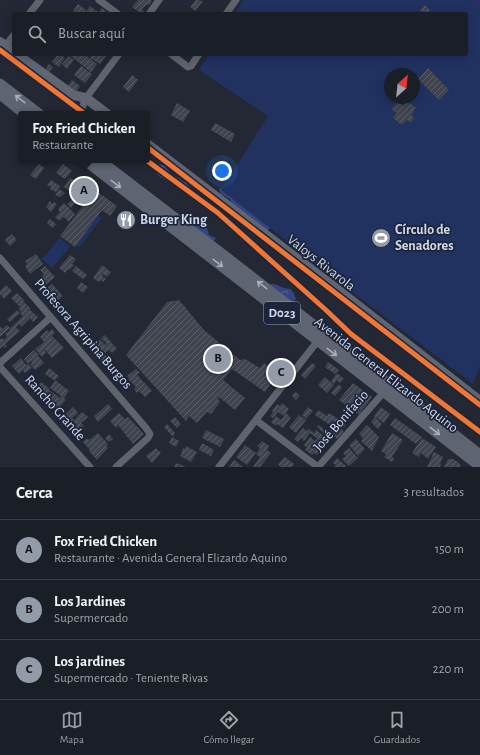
<!DOCTYPE html>
<html lang="es">
<meta charset="utf-8">
<style>
:root{--surface:#1a1e27;--page:#23272f;--text:#f1f3f6;--muted:#9fa2a7;--line:#383c44;--accent:#939aa8}
body{margin:0;font-family:"Alegreya Sans",sans-serif;background:var(--page);color:var(--text)}
.compass{position:absolute;left:384px;top:68px;width:36px;height:36px;border-radius:50%;background:var(--surface);box-shadow:0 2px 10px #0003;rotate:27deg}
.you{position:absolute;left:222px;top:171px;width:14px;height:14px;margin:-10px;border:3px solid #fff;border-radius:50%;background:#1a73e8;box-shadow:0 0 0 6px #1a73e833}
.badge{display:grid;place-items:center;width:26px;height:26px;border-radius:50%;background:var(--accent);color:#111;font-size:13px;font-weight:700}
.pin{position:absolute;translate:-50% -50%;border:2px solid #fff;box-shadow:0 1px 4px #0006}
.popup{position:absolute;left:18px;top:111px;width:132px;height:52px;box-sizing:border-box;display:grid;place-content:center;border-radius:4px;background:var(--surface);filter:drop-shadow(0 1px 3px #0005);font-size:13px;white-space:nowrap;color:var(--muted)}
.popup b{font-size:15px;color:var(--text)}
.popup::after{content:'';position:absolute;left:50%;top:100%;margin-left:-8px;border:8px solid transparent;border-top-color:var(--surface)}
.list{margin:0;padding:0;list-style:none}
h2{display:flex;justify-content:space-between;align-items:center;height:52px;margin:0;padding:0 16px;font-size:17px}
h2 small{font-size:13px;font-weight:400;color:var(--muted)}
.list li{display:grid;grid-template-columns:26px 1fr auto;gap:12px;align-items:center;box-sizing:border-box;height:60px;padding:0 16px;border-top:1px solid var(--line)}
.list b{display:block;font-size:15px;white-space:nowrap}
.list p{margin:0;font-size:13px;white-space:nowrap;color:var(--muted)}
.list em{font-size:13px;font-style:normal;color:var(--muted)}
.icon{flex:none;width:22px;height:22px;fill:none;stroke:currentColor;stroke-width:2;stroke-linecap:round;stroke-linejoin:round}
.map{position:relative;flex:none;width:480px;height:467px;overflow:hidden}
.search{position:absolute;background:var(--surface);box-shadow:0 2px 10px #0003;left:12px;right:12px;top:12px;height:44px;display:flex;align-items:center;gap:10px;box-sizing:border-box;padding:0 14px;border-radius:4px;color:var(--muted);font-size:15px}
.sheet{height:232px;background:var(--surface)}
nav{display:flex;justify-content:space-around;align-items:center;box-sizing:border-box;height:56px;border-top:1px solid var(--line);background:var(--surface);font-size:11px;color:var(--muted)}
nav a{display:grid;justify-items:center;gap:2px}
nav .on{color:var(--accent)}
.map>svg:first-child{display:block}
.forest{fill:url(#forest-crowns)}
.park{fill:#213160;fill-rule:evenodd}
.building{fill:url(#building-hatch)}
.lines{fill:none;stroke-linecap:round;stroke-linejoin:round}
.street{stroke:#5e636e;stroke-width:7}
.secondary{stroke:#606573;stroke-width:10}
.primary{stroke:#5e6472;stroke-width:11}
.cycleway-casing{stroke:#1c253b;stroke-width:8}
.cycleway{stroke:#f07635;stroke-width:5}
.oneway{stroke:#a8afbd}
.labels{text-anchor:middle;dominant-baseline:central;stroke-width:3.5;stroke-linejoin:round;paint-order:stroke}
.shield{fill:#1c253b;stroke:#9aa2b3;stroke-width:1}
.shield-label{font-size:13px;font-weight:bold;fill:#d0d7e6}
.poi-label{font-size:14px;font-weight:bold;fill:#d0d7e6;stroke:#1c253b;text-anchor:start}
.street-label{font-size:14px;fill:#d0d7e6;stroke:#1c253b}
</style>
<div class="map">
<svg width="480" height="467" viewBox="0 0 480 467">
<defs>
<pattern id="forest-crowns" width="20" height="18" patternUnits="userSpaceOnUse"><rect width="20" height="18" fill="#334681"/><path d="M2 6a3 3 0 1 1 6 0M12 15a3 3 0 1 1 6 0" fill="none" stroke="#506093"/></pattern>
<pattern id="building-hatch" width="6" height="6" patternUnits="userSpaceOnUse"><rect width="6" height="6" fill="#40444f"/><path d="M-1 1l2-2M0 6l6-6M5 7l2-2" fill="none" stroke="#5b5e68"/></pattern>
</defs>
<rect width="100%" height="100%" fill="#232834"/>
<path class="forest" d="M160 164 165 166 171 174 185 182 200 197 205 199 212 204V207C202 208 199 203 193 196H188L183 190 178 188 173 182 168 181 159 176 156 172 155 167 157 165Z
M224 186 272 226 268 230 263 231 232 204 230 199 221 194 219 189Z
M198 223H201L206 225 209 235 216 238 213 242 195 227Z
M271 284C278 284 282 289 291 289L294 294 296 299 289 303 269 286Z"/>
<path class="park" d="M243 0H480V366L473 384 343 285 221 190 268 116 199 70 209 54H466V14H234ZM390 74H414V98H390Z
M86 206 102 218 79 248 63 235Z
M60 238 70 247 52 268 42 259Z"/>
<path class="building" d="M138 0H150L152 1 149 5 147 4 142 9 144 11 142 14 132 7Z
M196 0 203 1 195 11 190 7Z
M78 4 86 10 83 14H76L73 11Z
M425 5 430 10 427 14H424L420 10Z
M90 6 98 12 96 14H84Z
M102 8 109 14H97Z
M58 54H60L65 58 59 67 52 62Z
M68 54H84L97 64 91 72Z
M93 54H102L106 56 100 64 90 58Z
M69 56 74 60 67 69 62 64Z
M49 64 53 67 49 72 45 70Z
M81 66 92 74 85 83 74 75Z
M428 68 449 90 439 100 418 79Z
M132 75 138 80 129 92 123 87Z
M72 80 80 86 76 92 68 85Z
M397 102 399 104 400 103 404 106 407 102 409 104 410 103 416 108 411 115 414 118 411 123 407 120 402 125 393 118 397 113 391 109Z
M177 103 190 111 183 122 171 115Z
M215 123 235 134 231 142 211 130Z
M39 164 44 168 36 179 30 175Z
M63 164 72 171 65 179 56 173Z
M70 178 79 183 72 193 64 187Z
M51 180 60 186 56 192 50 189 51 187 47 185Z
M84 183 92 188 84 199 77 194Z
M59 189 65 193 60 197 55 195Z
M95 190 117 206 110 216 102 210 75 247 60 236Z
M76 196 79 199 71 208 67 204Z
M50 201 53 204 54 202 57 204 51 212 46 207Z
M64 203 75 214 69 222 64 217 59 221 55 217 60 212 58 209Z
M50 219 56 224 53 228 47 223Z
M12 234 17 240 10 246 5 240Z
M36 254 43 264 30 274 25 266 27 264 25 261Z
M70 255 76 259 72 264 74 265 69 270 68 269 65 273 59 268Z
M102 265 111 272 107 277 103 274 102 276 106 278 103 282 101 280 99 282 93 278Z
M45 266 55 277 44 286 38 280 44 275 40 270Z
M76 266 87 275 83 279 72 271Z
M81 282 88 287 83 293 77 288Z
M52 284 63 296 54 304 43 292Z
M6 285 12 291 4 299 0 294V291Z
M17 293 24 300 23 301 31 309 30 310 38 317 33 322 30 318 21 327 19 324 16 327 20 331 5 344 7 346 5 348 3 346 0 349V339L2 338 4 340 7 336 5 334 10 330 9 329 23 316 20 313 21 312 19 309 20 307 11 298Z
M179 300 204 330 240 360 245 359 260 368 264 363 278 374 265 392 232 369 223 380 245 398 235 410 219 397 218 399 220 402 211 414 207 412 197 423 189 416 186 421 126 355 167 302Z
M17 310 20 313 10 322 7 319Z
M7 325 10 328 0 337V326L2 329Z
M52 329 55 333 52 336 64 348 52 358 45 350H44L46 353 42 357 35 349 44 342 40 337 47 330 49 332Z
M105 335 117 349 112 353 109 350 104 354 114 364 109 369 100 359 99 360 94 355 99 350 95 344 100 339 105 345 107 344 101 338Z
M34 350 39 355 38 356 44 363 35 370 30 364 32 363 31 361 28 364 24 359Z
M21 358 26 365 28 364 32 368 25 373 23 370 19 374 12 366Z
M328 362 339 370 335 374 325 367Z
M312 363 316 366 305 379 301 375Z
M49 368 59 376 55 380 69 391 64 398 66 400 57 410 45 401 42 396 43 395 35 390 41 382 49 388 48 389 60 398 61 396 50 388 55 381 45 374Z
M136 369 140 373 137 375 152 391 145 397 139 391 137 393 134 389 136 387 128 379 129 378 127 376Z
M337 373 344 379 340 383 337 380 334 384 331 381Z
M325 377 334 385 327 393 318 385Z
M353 383 372 397 359 415 339 400Z
M339 384 342 388 335 396 331 393Z
M295 392 300 395 296 400 292 396Z
M282 403 289 409 286 413 291 418 283 428 277 424 276 426 271 422 276 416 281 420 284 416 278 412 273 418 270 416 273 412 272 411 277 404 280 406Z
M108 404 112 409 98 422 94 416Z
M73 407 78 413 72 418 74 420 68 425 60 417 65 412 66 414Z
M308 407 313 411 306 419 302 415Z
M381 407 390 414 384 423 374 416Z
M318 410 327 416 329 413 346 424 344 428 333 421 330 425 315 415Z
M82 412 88 417 81 423 84 426 79 430 75 426 77 425 73 421Z
M119 413 125 419 128 417 144 434 133 444 118 425 116 428 110 421Z
M299 415 306 420 296 433 289 427Z
M175 417 181 424 177 428 170 421Z
M375 417 382 424 378 429 371 422Z
M395 418 422 437 416 444 390 425Z
M167 424 175 433 173 437 164 427Z
M337 424 344 432 337 439 329 432Z
M319 425 333 438 331 440 317 427Z
M367 425 379 437 372 451 361 441 363 438 359 434Z
M303 428 307 431 309 429 314 433 316 430 328 439 324 444 310 433 304 441 301 438 298 442 294 439Z
M206 430 224 439 220 447 202 438Z
M98 433 108 444 106 445 108 448 97 460 89 451 90 450 83 442 87 438 89 440Z
M392 433 403 440 392 457 394 459 392 462 384 457 386 454 381 451Z
M109 434 113 439 109 442 105 438Z
M172 437 179 441 176 447 169 443Z
M310 437 315 441 316 439 325 445 317 455 314 453 312 455 305 450 307 448 304 445Z
M422 438 436 447 428 459 421 453 419 457 412 453Z
M356 439 365 449 358 456 349 445Z
M262 441 269 446 267 450 271 453 260 467H253L260 457 256 454 260 448 257 446Z
M202 443 214 450 211 456 199 450Z
M245 445 256 453 247 465 236 457Z
M186 446 197 452 191 462 180 456 182 454 181 453 183 448 185 449Z
M156 448 161 453 152 463 146 456Z
M349 448 358 458 349 466 342 459 346 456 343 453Z
M434 452 443 457 440 464H441L440 467H427Z
M285 457 294 464 292 467H279L280 466 278 464Z
M337 458 346 466 345 467H334L336 465 333 463Z
M448 459H453L459 463 461 467H444Z
M234 460 243 467H229Z
M176 463 186 467H174Z"/>
<g class="lines">
<path class="street" d="M99 0 118 14
M29 14 40 0
M149 14 159 0
M226 14 236 0
M5 46 14 35
M171 54 188 67 191 66 199 54
M81 114 82 108 86 98 119 54
M0 258 146 428 150 434 148 438 116 467
M0 363 51 317
M0 367 90 467
M256 420 318 467
M219 467 320 338
M318 467 384 392"/>
<path class="secondary" d="M0 42 14 52
M16 54 73 95 86 98 107 114
M147 144 334 287 480 401"/>
<path class="primary" d="M0 84 39 114
M0 94 25 114
M85 160 480 466
M99 160 231 261 480 455"/>
<g class="cycleway-casing">
<path id="cycleway" d="M0 50 85 114
M147 147 480 405
M146 160 218 213 327 311 351 334 480 432"/>
</g>
<use href="#cycleway" class="cycleway"/>
</g>
<defs><path id="oneway-shaft" d="M-6 0H5M1.5-3L5.5 0L1.5 3" fill="none" stroke-width="1.6" stroke-linecap="round" stroke-linejoin="round"/></defs>
<g class="oneway">
<use href="#oneway-shaft" transform="translate(20 99) rotate(-142)"/>
<use href="#oneway-shaft" transform="translate(116 184) rotate(38)"/>
<use href="#oneway-shaft" transform="translate(218 263) rotate(38)"/>
<use href="#oneway-shaft" transform="translate(262 285) rotate(-142)"/>
<use href="#oneway-shaft" transform="translate(332 352) rotate(38)"/>
<use href="#oneway-shaft" transform="translate(435 431) rotate(38)"/>
</g>
<defs>
<g id="restaurant-disc" transform="scale(1)"><circle r="9.5" fill="#939aa8" stroke="#1c253b"/><path d="M-5-6h1v4h1v-4h1v4h1v-4h1v5L-1.5 .5V6h-2V.5L-5-1ZM5-6V6H3V1.5H1.5Q1.5-4 5-6Z" fill="#fff"/></g>
<g id="stadium-disc" transform="scale(1)"><circle r="9.5" fill="#939aa8" stroke="#1c253b"/><path d="M0-5a6.5 5 0 1 0 0 10a6.5 5 0 1 0 0-10ZM-3.5-1.8h7v3.6h-7Z" fill="#fff"/></g>
</defs>
<g fill-rule="evenodd">
<use href="#restaurant-disc" x="126" y="220"/>
<use href="#stadium-disc" x="381" y="238"/>
</g>
<g class="labels">
<rect class="shield" x="264" y="302" width="36" height="22" rx="3"/>
<g class="shield-label">
<text x="282" y="313">D023</text>
</g>
<g class="poi-label">
<text x="140" y="220">Burger King</text>
<text x="395" y="230">Círculo de<tspan x="395" dy="16">Senadores</tspan></text>
</g>
<g class="street-label">
<text transform="translate(321 263) rotate(38)">Valoys Rivarola</text>
<text transform="translate(83 334) rotate(49)">Profesora Agripina Burgos</text>
<text transform="translate(386 375) rotate(38)">Avenida General Elizardo Aquino</text>
<text transform="translate(55 408) rotate(48)">Rancho Grande</text>
<text transform="translate(341 421) rotate(-49)">José Bonifacio</text>
</g>
</g>
</svg>
<svg class="compass" viewBox="-18 -18 36 36"><path d="M0-13l5 13h-10z" fill="#e53935"/><path d="M0 13l5-13h-10z" fill="#9fa2a7"/></svg>
<div class="you"></div>
<div class="pin badge" style="left:84px;top:191px">A</div>
<div class="popup"><b>Fox Fried Chicken</b>Restaurante</div>
<div class="pin badge" style="left:218px;top:359px">B</div>
<div class="pin badge" style="left:281px;top:373px">C</div>
<div class="search"><svg class="icon" aria-label="search" viewBox="0 0 24 24"><circle cx="10" cy="10" r="6"/><path d="M15 15l6 6"/></svg>Buscar aquí</div>
</div>
<section class="sheet">
<h2>Cerca<small>3 resultados</small></h2>
<ul class="list">
<li><span class="badge">A</span><div><b>Fox Fried Chicken</b><p>Restaurante · Avenida General Elizardo Aquino</p></div><em>150 m</em></li>
<li><span class="badge">B</span><div><b>Los Jardines</b><p>Supermercado</p></div><em>200 m</em></li>
<li><span class="badge">C</span><div><b>Los jardines</b><p>Supermercado · Teniente Rivas</p></div><em>220 m</em></li>
</ul>
</section>
<nav>
<a class="on"><svg class="icon" aria-label="map" viewBox="0 0 24 24"><path d="M3 6l6-2 6 2 6-2v14l-6 2-6-2-6 2zM9 4v14M15 6v14"/></svg>Mapa</a>
<a><svg class="icon" aria-label="directions" viewBox="0 0 24 24"><path d="M12 3l9 9-9 9-9-9zM9 14v-3h6M13 9l2 2-2 2"/></svg>Cómo llegar</a>
<a><svg class="icon" aria-label="saved" viewBox="0 0 24 24"><path d="M7 4h10v16l-5-4-5 4z"/></svg>Guardados</a>
</nav>
